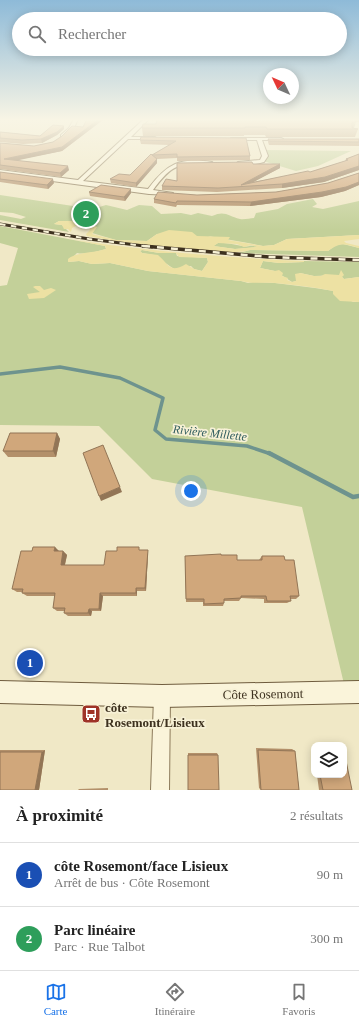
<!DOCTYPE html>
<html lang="fr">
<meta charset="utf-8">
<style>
:root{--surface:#fff;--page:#f6f6f6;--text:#222;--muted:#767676;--line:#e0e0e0;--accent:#1a73e8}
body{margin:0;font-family:Georgia,serif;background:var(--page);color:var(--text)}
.controls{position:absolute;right:12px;bottom:12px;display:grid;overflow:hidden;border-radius:8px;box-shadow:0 2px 10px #0003}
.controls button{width:36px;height:36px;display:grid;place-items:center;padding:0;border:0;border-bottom:1px solid var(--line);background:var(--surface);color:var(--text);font:20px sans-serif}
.compass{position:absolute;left:263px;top:68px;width:36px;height:36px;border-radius:50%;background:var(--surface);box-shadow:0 2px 10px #0003;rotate:314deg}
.you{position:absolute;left:191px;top:491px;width:14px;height:14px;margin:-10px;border:3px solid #fff;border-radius:50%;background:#1a73e8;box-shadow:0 0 0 6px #1a73e833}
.badge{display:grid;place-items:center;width:26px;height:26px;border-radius:50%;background:var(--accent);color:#fff;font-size:13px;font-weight:700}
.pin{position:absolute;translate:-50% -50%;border:2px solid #fff;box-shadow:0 1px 4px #0006}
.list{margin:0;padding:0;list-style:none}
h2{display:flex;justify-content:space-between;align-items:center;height:52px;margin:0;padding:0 16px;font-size:17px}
h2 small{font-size:13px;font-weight:400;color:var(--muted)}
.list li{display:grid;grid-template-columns:26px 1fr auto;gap:12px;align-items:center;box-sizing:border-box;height:64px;padding:0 16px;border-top:1px solid var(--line)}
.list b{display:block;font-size:15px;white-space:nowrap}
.list p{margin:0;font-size:13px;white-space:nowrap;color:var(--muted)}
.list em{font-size:13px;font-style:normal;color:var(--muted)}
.icon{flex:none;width:22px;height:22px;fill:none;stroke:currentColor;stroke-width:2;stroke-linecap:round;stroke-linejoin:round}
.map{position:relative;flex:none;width:359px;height:790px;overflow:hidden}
.search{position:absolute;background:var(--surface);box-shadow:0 2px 10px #0003;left:12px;right:12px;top:12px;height:44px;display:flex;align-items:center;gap:10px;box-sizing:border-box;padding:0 14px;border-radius:22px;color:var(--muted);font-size:15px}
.sheet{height:180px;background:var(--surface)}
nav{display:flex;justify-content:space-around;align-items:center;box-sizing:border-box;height:56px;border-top:1px solid var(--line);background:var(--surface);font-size:11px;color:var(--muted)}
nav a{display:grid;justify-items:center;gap:2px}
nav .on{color:var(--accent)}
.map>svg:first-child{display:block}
.green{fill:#c3d099}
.sand{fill:#ede1a3;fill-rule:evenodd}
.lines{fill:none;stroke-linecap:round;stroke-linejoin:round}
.stream-far1{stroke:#6e938e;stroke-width:3.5}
.stream{stroke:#6e938e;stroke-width:4.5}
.street-casing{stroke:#8d7b5b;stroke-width:2}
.secondary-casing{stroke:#6f5c3e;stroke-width:2}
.street{fill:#faf4da;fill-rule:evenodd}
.secondary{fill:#faf4da;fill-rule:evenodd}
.rail-far1-casing{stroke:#3d311f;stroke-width:3}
.rail-casing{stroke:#3d311f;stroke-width:3.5}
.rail-far1{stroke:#f7f1d6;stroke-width:2;stroke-dasharray:5.5;stroke-linecap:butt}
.rail{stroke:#f7f1d6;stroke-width:2.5;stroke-dasharray:7;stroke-linecap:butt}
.wall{fill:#b3906a}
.shaded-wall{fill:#927556}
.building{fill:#d0a77b;stroke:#927556}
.labels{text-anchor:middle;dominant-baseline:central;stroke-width:3.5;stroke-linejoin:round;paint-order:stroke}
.water-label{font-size:12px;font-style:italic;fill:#2e5b5d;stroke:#f7f1d6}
.near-street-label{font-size:13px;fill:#3d311f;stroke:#f7f1d6}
.near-poi-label{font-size:13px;font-weight:bold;fill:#3d311f;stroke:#f7f1d6;text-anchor:start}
</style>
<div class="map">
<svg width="359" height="790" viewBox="0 0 359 790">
<rect width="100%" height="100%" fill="#f0e8c6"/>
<path class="green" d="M264 150 351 151 318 166 296 171 263 161Z
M0 195 93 209 106 205 127 210 139 205 152 206 161 214 181 213 191 215 198 213 212 216C225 210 228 216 240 219 244 220 250 218 254 218L256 213 278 209 287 204 313 199 317 204 312 207 323 209 359 201V235L287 239 274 245 263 246 248 243 208 236 215 239 203 240 157 234 147 241 116 240 92 233 96 227 59 221 54 224 62 225 69 232 0 220V215L21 219 26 217 13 213 0 212Z
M0 226 105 246 106 249C97 251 87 255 77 253L68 262 79 261 92 264 110 263 148 271 241 281 248 283 253 282 275 283 315 288 334 291 353 302H359V684H344L302 507 152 479 99 426 0 425V286L7 285 18 248 0 243Z
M218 243C226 242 234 245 242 246 248 248 249 244 258 247L235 249 213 246Z
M343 244 359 248V257L239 253 250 250 328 251 336 245Z
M142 250 159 253H176L177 256 207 258 208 262 202 271 194 269 191 266 174 269 154 255 142 253 140 251Z
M263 261 279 263 304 262V261L359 262V277L344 279 340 275 314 276 300 273 296 277V281L292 282 275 271 260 268Z"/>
<path class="sand" d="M59 221H83L97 227 92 234 116 240 147 241 157 234 169 230 192 232 197 236 230 237 228 240 263 246 274 245 287 239 359 235V239L344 241 346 243 359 246V248C344 244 341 242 328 251L250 250C236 254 221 252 207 251 166 248 126 243 87 236L86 234 90 230 89 227 76 226 72 228 71 232 68 229H64L62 225 54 224ZM218 243 237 244 244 247 251 245 257 247 235 249 214 246Z
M74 240C151 251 227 258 304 261V262L279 263 263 261 260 268 275 271 279 270 283 273 282 276 288 278 287 280 292 282 296 281 295 274 300 273 314 276H321L325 274 339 275 341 270 344 275 342 277 344 279 359 277V302L340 301 333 294V291C314 287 294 285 275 283 263 282 251 284 241 281L148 271 110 263 92 264 79 261 68 262V259C76 252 94 253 106 249L105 246ZM142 250 159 253H176L179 257 207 258 208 262 202 271 194 269 186 264C169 274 169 264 158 255L142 253 140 251Z
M35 286H40L44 290 51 288 56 290 44 298 29 299 27 294 40 292 33 287Z"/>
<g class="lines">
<path class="stream-far1" d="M0 374 60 367 120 378 163 398 155 430 166 439 247 446 271 454"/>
<path class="stream" d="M269 453 353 497 359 496"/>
<g class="street-casing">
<path id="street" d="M74 119H78L73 130 65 137H61V135L69 128Z
M144 119H149L131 137H155L157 139H128L83 181 148 189C167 164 179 157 212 162L213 163 210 165C178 164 173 163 153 190L173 193V195L149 194 0 174V170L78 180Z
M231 138H281L283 139 281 140H262L268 156 264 162C256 164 245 167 237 163L238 162 260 160 262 156 257 140H233Z
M162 688 168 690 170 696 169 790H151L154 696 156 690Z"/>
</g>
<g class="secondary-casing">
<path id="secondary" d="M0 681 162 685 359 681V703L162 707 0 703Z"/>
</g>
<use href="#street" class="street"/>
<use href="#secondary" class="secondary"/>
<g class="rail-far1-casing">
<path id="rail-far1" d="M0 224 89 239 152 247"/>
</g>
<g class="rail-casing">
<path id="rail" d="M143 246 269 257 359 260"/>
</g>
<use href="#rail-far1" class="rail-far1"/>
<use href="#rail" class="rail"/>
</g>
<path class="wall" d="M87 119H104L62 151 16 160 69 170 61 177 0 169V143L34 146 53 142 83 127Z
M157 119H359V122H356L354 128 358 129 355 137H266L265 135H244V136H143L142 128 156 124Z
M64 129 57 135 42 143 23 144 0 142V132L40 136Z
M246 138 250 156V160L177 161V158L157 159V163L136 187 111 183 110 179 130 175 152 155 169 145 141 144 140 140Z
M268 139H359V146L269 145 268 142Z
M359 154V170L324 182 282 188 217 192 162 190V186L177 181 253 164H280V168L253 182 310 172 345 161 346 159Z
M0 172 54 183 48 189 0 182Z
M359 173V185L345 191 321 197 250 206 177 205 176 207 154 203V199L197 195 276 192 328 183Z
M131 189V193L125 201 90 196 89 192Z
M57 433 60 439 56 457H8L3 451Z
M140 550 148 554 146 591H137V596H103L101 611H92L91 616H68L64 613V611H57L53 608 55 596H27L22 593 23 592H17L12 589 59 551H63L67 555 65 565H104Z
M221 555 237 560H259L262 556 285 560 299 596 296 599H290L291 601 287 603H264V599L241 598 239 601H224V603L223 606H203V602H186L185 560Z
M256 748 292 749 295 751 299 790H261L259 788Z
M0 750H45L39 790H0Z
M188 753H217L218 755 188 790Z
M317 775H344L352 790H319Z
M108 788V790H78L79 789Z"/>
<path class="shaded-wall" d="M99 119H104L62 151 5 163 4 159 62 147Z
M64 126V129L57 135 42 143 41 139Z
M157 159V163L136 187V183Z
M280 164V168L246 186 241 185Z
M68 166 69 170 61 177 60 173Z
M359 166V170L324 182 282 188V184Z
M53 179 54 183 48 189 47 185Z
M359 182V185L345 191 321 197 250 206 251 202Z
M131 189V193L125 201 124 197Z
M57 433 60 439 56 457 53 451Z
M120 487 122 492 101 501 99 496Z
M55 547 59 551H54Z
M148 550V554L146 591 145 588Z
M63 551 67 555 64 568 61 565Z
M136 588 137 591V596L136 593Z
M100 593 103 596 101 611 99 609Z
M89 609 92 611 91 616 88 613Z
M45 750 39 790H35L42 752Z"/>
<path class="building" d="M87 119H99L62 147 4 159 68 166 60 173 0 165V143L34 146 53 142 62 136 72 126 83 127Z
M157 119H356V122H352V128L358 129H267L266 127H245V128H142L143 124H156Z
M53 125 64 126 57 132 41 139 22 140 0 138V132L40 136Z
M141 137 246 138 250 156 177 157V154L152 155 157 159 136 183 110 179 119 174 130 175 151 154 152 155 176 141 140 140Z
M268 139H359V142L269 141Z
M359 154V166L325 177 282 184 218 188 162 186 166 179 177 181V163L252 162 253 164H280L241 185 308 171 310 172 348 160 346 159Z
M0 172 53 179 47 185 0 179Z
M359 173V182L346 187 322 192 251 202 177 201 176 203 154 199 158 192 197 195 276 192 328 183Z
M101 185 131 189 124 197 89 192Z
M10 433H57L53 451H3Z
M103 445 120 487 99 496 83 453Z
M33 547H55L54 551H63L61 565H104L106 551H117V547H139V550H148L145 588H136V593H100L99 609H89L88 613H64L65 608H53L55 593H22L23 589H12L21 551H32Z
M221 554V555H237V560H262V556H284L285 560H294L299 596H290L291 601H267L266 596H241V598L224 599V603L204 604V599H186L185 556Z
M258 750 295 751 299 790H261Z
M344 751 352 790H323L320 775H344Z
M0 752H42L35 790H0Z
M188 755H218L219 790H188Z"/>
<linearGradient id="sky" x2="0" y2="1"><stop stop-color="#8ebad8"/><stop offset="0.52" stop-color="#f8f5e5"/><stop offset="1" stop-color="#f8f5e5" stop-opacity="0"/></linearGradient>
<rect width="359" height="230" fill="url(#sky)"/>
<defs>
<g id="bus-square" transform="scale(1)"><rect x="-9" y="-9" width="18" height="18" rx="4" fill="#9f3328" stroke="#f7f1d6"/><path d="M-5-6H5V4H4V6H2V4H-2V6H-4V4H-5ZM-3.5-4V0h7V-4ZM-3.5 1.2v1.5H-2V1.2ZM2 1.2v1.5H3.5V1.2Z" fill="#fff"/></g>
</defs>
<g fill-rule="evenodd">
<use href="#bus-square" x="91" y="714"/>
</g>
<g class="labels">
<g class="water-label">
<text transform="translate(210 433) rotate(6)">Rivière Millette</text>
</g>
<g class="near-street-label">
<text transform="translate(263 694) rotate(-1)">Côte Rosemont</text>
</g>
<g class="near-poi-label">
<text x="105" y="707">côte<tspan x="105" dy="15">Rosemont/Lisieux</tspan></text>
</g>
</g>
</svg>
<div class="controls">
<button><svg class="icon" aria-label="layers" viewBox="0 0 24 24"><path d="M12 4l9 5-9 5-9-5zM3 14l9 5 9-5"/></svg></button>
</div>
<svg class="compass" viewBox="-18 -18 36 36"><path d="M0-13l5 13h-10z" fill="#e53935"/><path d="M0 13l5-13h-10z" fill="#767676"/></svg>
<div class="you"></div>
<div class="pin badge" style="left:30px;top:663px;background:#1a4fb4">1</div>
<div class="pin badge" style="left:86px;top:214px;background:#2e9e5b">2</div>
<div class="search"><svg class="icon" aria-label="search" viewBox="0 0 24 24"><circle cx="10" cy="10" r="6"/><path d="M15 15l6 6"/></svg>Rechercher</div>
</div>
<section class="sheet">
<h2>À proximité<small>2 résultats</small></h2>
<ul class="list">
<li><span class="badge" style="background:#1a4fb4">1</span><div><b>côte Rosemont/face Lisieux</b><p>Arrêt de bus · Côte Rosemont</p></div><em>90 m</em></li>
<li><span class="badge" style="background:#2e9e5b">2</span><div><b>Parc linéaire</b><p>Parc · Rue Talbot</p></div><em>300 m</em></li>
</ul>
</section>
<nav>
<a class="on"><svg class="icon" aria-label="map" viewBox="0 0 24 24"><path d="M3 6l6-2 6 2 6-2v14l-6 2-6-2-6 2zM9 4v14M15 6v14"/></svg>Carte</a>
<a><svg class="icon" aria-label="directions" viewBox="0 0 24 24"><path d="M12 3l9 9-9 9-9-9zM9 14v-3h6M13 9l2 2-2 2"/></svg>Itinéraire</a>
<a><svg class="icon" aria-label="saved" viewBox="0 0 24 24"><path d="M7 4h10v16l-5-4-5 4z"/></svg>Favoris</a>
</nav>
